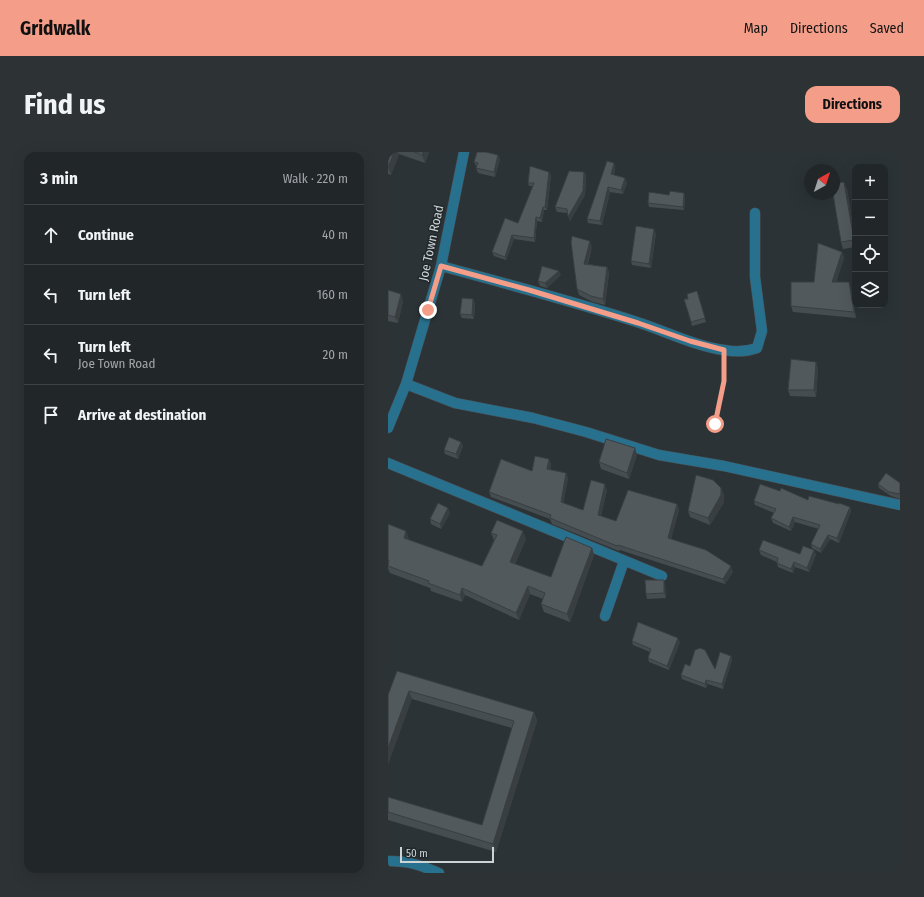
<!DOCTYPE html>
<meta charset="utf-8">
<style>
:root{--surface:#212629;--page:#2d3235;--text:#f1f3f6;--muted:#a2a5a8;--line:#3e4346;--accent:#f49e89}
body{margin:0;font-family:"Fira Sans Condensed",sans-serif;background:var(--page);color:var(--text)}
.controls{position:absolute;right:12px;top:12px;display:grid;overflow:hidden;border-radius:8px;box-shadow:0 4px 16px #0002}
.controls button{width:36px;height:36px;display:grid;place-items:center;padding:0;border:0;border-bottom:1px solid var(--line);background:var(--surface);color:var(--text);font:20px sans-serif}
.compass{position:absolute;left:416px;top:12px;width:36px;height:36px;border-radius:50%;background:var(--surface);box-shadow:0 4px 16px #0002;rotate:39deg}
.scale{position:absolute;left:12px;bottom:10px;width:94px;box-sizing:border-box;padding-left:4px;border:2px solid #ced3d5;border-top:0;font-size:11px;line-height:14px;white-space:nowrap;color:#ced3d5;-webkit-text-stroke:3px #22292c;paint-order:stroke}
.stop{position:absolute;width:12px;height:12px;margin:-9px;border:3px solid #f49e89;border-radius:50%;background:#fff}
.stop.end{background:#f49e89;border-color:#fff;box-shadow:0 1px 4px #0008}
.list{margin:0;padding:0;list-style:none}
h2{display:flex;justify-content:space-between;align-items:center;height:52px;margin:0;padding:0 16px;font-size:17px}
h2 small{font-size:13px;font-weight:400;color:var(--muted)}
.list li{display:grid;grid-template-columns:26px 1fr auto;gap:12px;align-items:center;box-sizing:border-box;height:60px;padding:0 16px;border-top:1px solid var(--line)}
.list b{display:block;font-size:15px;white-space:nowrap}
.list p{margin:0;font-size:13px;white-space:nowrap;color:var(--muted)}
.list em{font-size:13px;font-style:normal;color:var(--muted)}
.icon{flex:none;width:22px;height:22px;fill:none;stroke:currentColor;stroke-width:2;stroke-linecap:round;stroke-linejoin:round}
.map{position:relative;flex:none;width:512px;height:721px;overflow:hidden;border-radius:12px}
header{display:flex;align-items:center;gap:24px;box-sizing:border-box;height:56px;padding:0 20px;background:var(--accent);color:#111}
header strong{font-size:19px}
nav{display:flex;gap:22px;margin-inline-start:auto;font-size:14px}
.intro{display:flex;align-items:center;justify-content:space-between;box-sizing:border-box;height:96px;padding:0 24px}
h1{margin:0;font-size:28px}
.button{padding:10px 18px;border-radius:12px;background:var(--accent);color:#111;font-size:14px;font-weight:700}
main{display:flex;gap:24px;padding:0 24px}
aside{flex:1;background:var(--surface);border-radius:12px;box-shadow:0 4px 16px #0002}
.map>svg:first-child{display:block}
.lines{fill:none;stroke-linecap:round;stroke-linejoin:round}
.minor-casing{stroke:#495053;stroke-width:11}
.path{stroke:#858b8e;stroke-width:2.5;stroke-dasharray:3 2;stroke-linecap:butt}
.minor{stroke:#27708e;stroke-width:10}
.wall{fill:#464d50}
.shaded-wall{fill:#393e41}
.building{fill:#51595d;stroke:#393e41}
.route{stroke:#f49e89;stroke-width:5}
.labels{text-anchor:middle;dominant-baseline:central;stroke-width:3;stroke-linejoin:round;paint-order:stroke}
.street-label{font-size:13px;fill:#ced3d5;stroke:#22292c}
</style>
<header>
<strong>Gridwalk</strong>
<nav><a>Map</a><a>Directions</a><a>Saved</a></nav>
</header>
<div class="intro"><h1>Find us</h1><a class="button">Directions</a></div>
<main>
<aside>
<h2>3 min<small>Walk · 220 m</small></h2>
<ul class="list">
<li><svg class="icon" aria-label="ahead" viewBox="0 0 24 24"><path d="M12 20V5M6 11l6-6 6 6"/></svg><div><b>Continue</b></div><em>40 m</em></li>
<li><svg class="icon" aria-label="left" viewBox="0 0 24 24"><path d="M17 20v-9H6M10 6l-5 5 5 5"/></svg><div><b>Turn left</b></div><em>160 m</em></li>
<li><svg class="icon" aria-label="left" viewBox="0 0 24 24"><path d="M17 20v-9H6M10 6l-5 5 5 5"/></svg><div><b>Turn left</b><p>Joe Town Road</p></div><em>20 m</em></li>
<li><svg class="icon" aria-label="arrive" viewBox="0 0 24 24"><path d="M6 21V4h12l-3 4 3 4H6"/></svg><div><b>Arrive at destination</b></div></li>
</ul>
</aside>
<div class="map">
<svg width="512" height="721" viewBox="0 0 512 721">
<rect width="100%" height="100%" fill="#2c3337"/>
<g class="lines">
<g class="minor-casing">
<path id="minor" d="M53 114C119 132 184 149 249 170 277 179 307 194 336 198 347 200 358 200 369 196L374 179 367 125V61
M18 232 67 251 145 266 198 280 271 303 336 314 512 353
M0 276 18 232 53 114 76 0
M0 311 274 424
M217 464 236 409
M0 709C21 709 32 713 51 721"/>
</g>
<path class="path" d="M327 272 336 229V209"/>
<use href="#minor" class="minor"/>
</g>
<path class="wall" d="M0 0H41L37 11 11 2 3 23 0 22Z
M112 7 107 25 90 21 88 16 89 15 88 14 86 10Z
M226 11 227 15 226 23 237 26 239 31 235 42 222 40 214 73 200 71 199 67Z
M161 20 163 24 159 58H156L154 70 149 69 147 90 126 87 118 108 106 104 104 100 130 71 145 34H141L140 31Z
M196 20 198 24 197 43 182 69 180 61 169 60 167 55Z
M459 37 467 87V95L455 97 453 90Z
M297 44 296 58 261 55 260 51Z
M268 81 263 116 244 113 243 109Z
M204 95 200 112 219 115 221 121 217 153 205 150 191 143 189 137Z
M454 100 456 106 448 130H461L463 137 468 166 405 160 403 154Z
M173 123 159 136 152 134 150 129Z
M0 138 15 149 10 171 0 169Z
M310 143 318 170 304 174 303 170 300 147Z
M85 147 87 152 86 167 74 166 72 162Z
M428 210 430 217 428 245 402 244 400 238Z
M73 290 75 294 70 307 57 302 56 298Z
M249 303 241 327 213 317 211 310Z
M161 307 163 313 162 318 178 321 180 326 175 351 195 358 219 338 213 364 228 369 289 352 291 358 283 387 345 420 337 432 232 398 231 399 164 372 162 367 103 345 101 340 144 319Z
M512 331V347L503 344 491 336 490 332Z
M333 336 336 343V350L322 373 302 365 300 359Z
M392 339 420 348 451 352 462 355 463 359 451 391 442 387 433 401 424 396 423 392 431 377 407 370 403 379 385 371 383 366 386 361 367 353 366 349Z
M62 361 53 377 43 372 42 367Z
M0 372 21 387V388L94 414 106 388 103 381 138 387 127 412 163 425 204 396 206 403 182 470 156 460 153 452 155 447 142 442 131 468 77 443 74 450 43 439 42 436 2 421 0 417Z
M371 398 412 402 426 398 428 403 421 420 407 415 405 421 390 415 389 411V410L373 403Z
M277 432 278 446 259 447 258 442Z
M244 489 292 490 281 518 261 510 260 506 262 500 245 493Z
M343 504 344 508 335 537 320 532 318 536 294 527 293 523 302 514 327 517Z
M9 519 146 560 149 569 108 700 0 668V645L94 673 124 576 24 547Z"/>
<path class="shaded-wall" d="M6 0H10L11 2 3 23 0 15Z
M35 0H41L37 11 34 3Z
M110 3 112 7 107 25 106 20Z
M226 11 227 15 225 26 223 22Z
M161 20 163 24 159 58 157 55Z
M196 20 198 24 197 43 182 69 180 65Z
M237 26 239 31 235 42 233 38Z
M456 30 459 37 467 87V91L466 88Z
M220 35 222 40 214 73 212 69Z
M296 41 297 44 296 58 295 55Z
M155 55 156 58 154 70 152 66Z
M148 65 149 69 147 90 146 86Z
M266 77 268 81 263 116 261 112Z
M124 83 126 87 118 108 117 105Z
M202 89 204 95 198 117 196 112Z
M454 100 456 106 446 136 444 130Z
M219 115 221 121 217 153 215 147Z
M171 119 173 123 159 136 157 131Z
M461 130 463 137 468 166 466 160Z
M13 142 15 149 10 171 7 165Z
M85 147 87 152 86 167 84 163Z
M428 210 430 217 428 245 426 238Z
M73 290 75 294 70 307 68 302Z
M247 296 249 303 241 327 239 321Z
M161 307 163 313 161 323 159 317Z
M178 321 180 326 175 355 173 350Z
M217 332 219 338 212 368 210 363Z
M333 336 336 343V350L322 373 320 366Z
M289 352 291 358 282 391 280 386Z
M462 355 463 359 451 391 449 386Z
M60 356 62 361 53 377 52 372Z
M405 365 407 370 403 379 401 375Z
M18 379 21 387 19 393 16 386Z
M135 379 138 387 124 418 122 410Z
M440 383 442 387 433 401 432 397Z
M204 396 206 403 182 470 179 462Z
M426 398 428 403 421 420 419 416Z
M406 410 407 415 405 421 403 417Z
M343 414 345 420 337 432 335 427Z
M276 428 277 432 278 446 276 441Z
M140 434 142 442 131 468 128 461Z
M74 436 77 443 74 450 72 443Z
M290 486 292 490 281 518 279 514Z
M343 504 344 508 335 537 334 532Z
M318 528 320 532 318 536 317 532Z
M21 539 24 547 0 613V596Z
M146 560 149 569 108 700 105 692Z"/>
<path class="building" d="M0 0H6L0 15Z
M26 0H35L34 3Z
M89 0H98L110 3 106 20 88 16 90 11 86 10Z
M219 9 226 11 223 22 237 26 233 38 220 35 212 69 199 67Z
M142 14 161 20 157 55H155L152 66 148 65 146 86 124 83 117 105 104 100 117 66 130 71 146 31H140Z
M181 19 196 20 195 39 180 65 179 57 167 55Z
M456 30 466 88 453 90 445 42H446V32Z
M282 39 296 41 295 55 260 51 261 40 281 43Z
M248 74 266 77 261 112 243 109Z
M184 84 202 89 196 112 219 115 215 147 203 144 189 137 183 90Z
M430 91 454 100 444 130H461L466 160 403 154V130H426Z
M154 114 171 119 157 131 150 129Z
M0 138 13 142 7 165 0 163Z
M309 139 317 166 303 170 296 147H300L299 142Z
M74 146 85 147 84 163 72 162Z
M403 207 428 210 426 238H400Z
M61 285 73 290 68 302 56 298Z
M218 287 247 296 239 321 211 310Z
M147 304 161 307 159 317 178 321 173 350 195 358 203 328 217 332 210 363 228 369 240 338 289 352 280 386 318 398 343 414 335 427 230 393 229 394 162 366 163 363 101 340 113 307 144 319Z
M498 321 512 331V342L501 340 490 332Z
M308 323 325 328 333 336V343L320 366 300 359Z
M372 332 392 339 393 336 420 348 421 344 451 352V351L462 355 449 386 440 383 432 397 423 392 432 373 405 365 401 375 383 366 388 357 366 349Z
M50 351 60 356 52 372 42 367Z
M109 368 135 379 122 410 163 425 178 385 204 396 179 462 153 452 157 441 140 434 128 461 74 436 72 443 40 431 41 429 0 414 1 408H0V372L18 379 16 386 94 414 109 383 103 381Z
M375 388 412 402 415 394 426 398 419 416 406 410 403 417 389 411 390 406 371 398Z
M257 428H276V441L258 442Z
M250 470 290 486 279 514 260 506 263 497 244 489Z
M312 496 317 498 327 517 332 500 343 504 334 532 318 528 317 532 293 523 297 512 302 514 307 498Z
M9 519 146 560 105 692 0 660V645L94 673 126 569 21 539 0 596V543Z"/>
<g class="lines">
<path class="route" d="M40 158 53 114 141 138 250 171 302 189 336 198V229L327 272"/>
</g>
<g class="labels">
<g class="street-label">
<text transform="translate(43 91) rotate(-78)">Joe Town Road</text>
</g>
</g>
</svg>
<div class="controls">
<button>+</button>
<button>−</button>
<button><svg class="icon" aria-label="locate" viewBox="0 0 24 24"><circle cx="12" cy="12" r="6"/><path d="M12 2v4M12 18v4M2 12h4M18 12h4"/></svg></button>
<button><svg class="icon" aria-label="layers" viewBox="0 0 24 24"><path d="M12 4l9 5-9 5-9-5zM3 14l9 5 9-5"/></svg></button>
</div>
<svg class="compass" viewBox="-18 -18 36 36"><path d="M0-13l5 13h-10z" fill="#e53935"/><path d="M0 13l5-13h-10z" fill="#a2a5a8"/></svg>
<div class="scale">50 m</div>
<div class="stop" style="left:327px;top:272px"></div>
<div class="stop end" style="left:40px;top:158px"></div>
</div>
</main>
